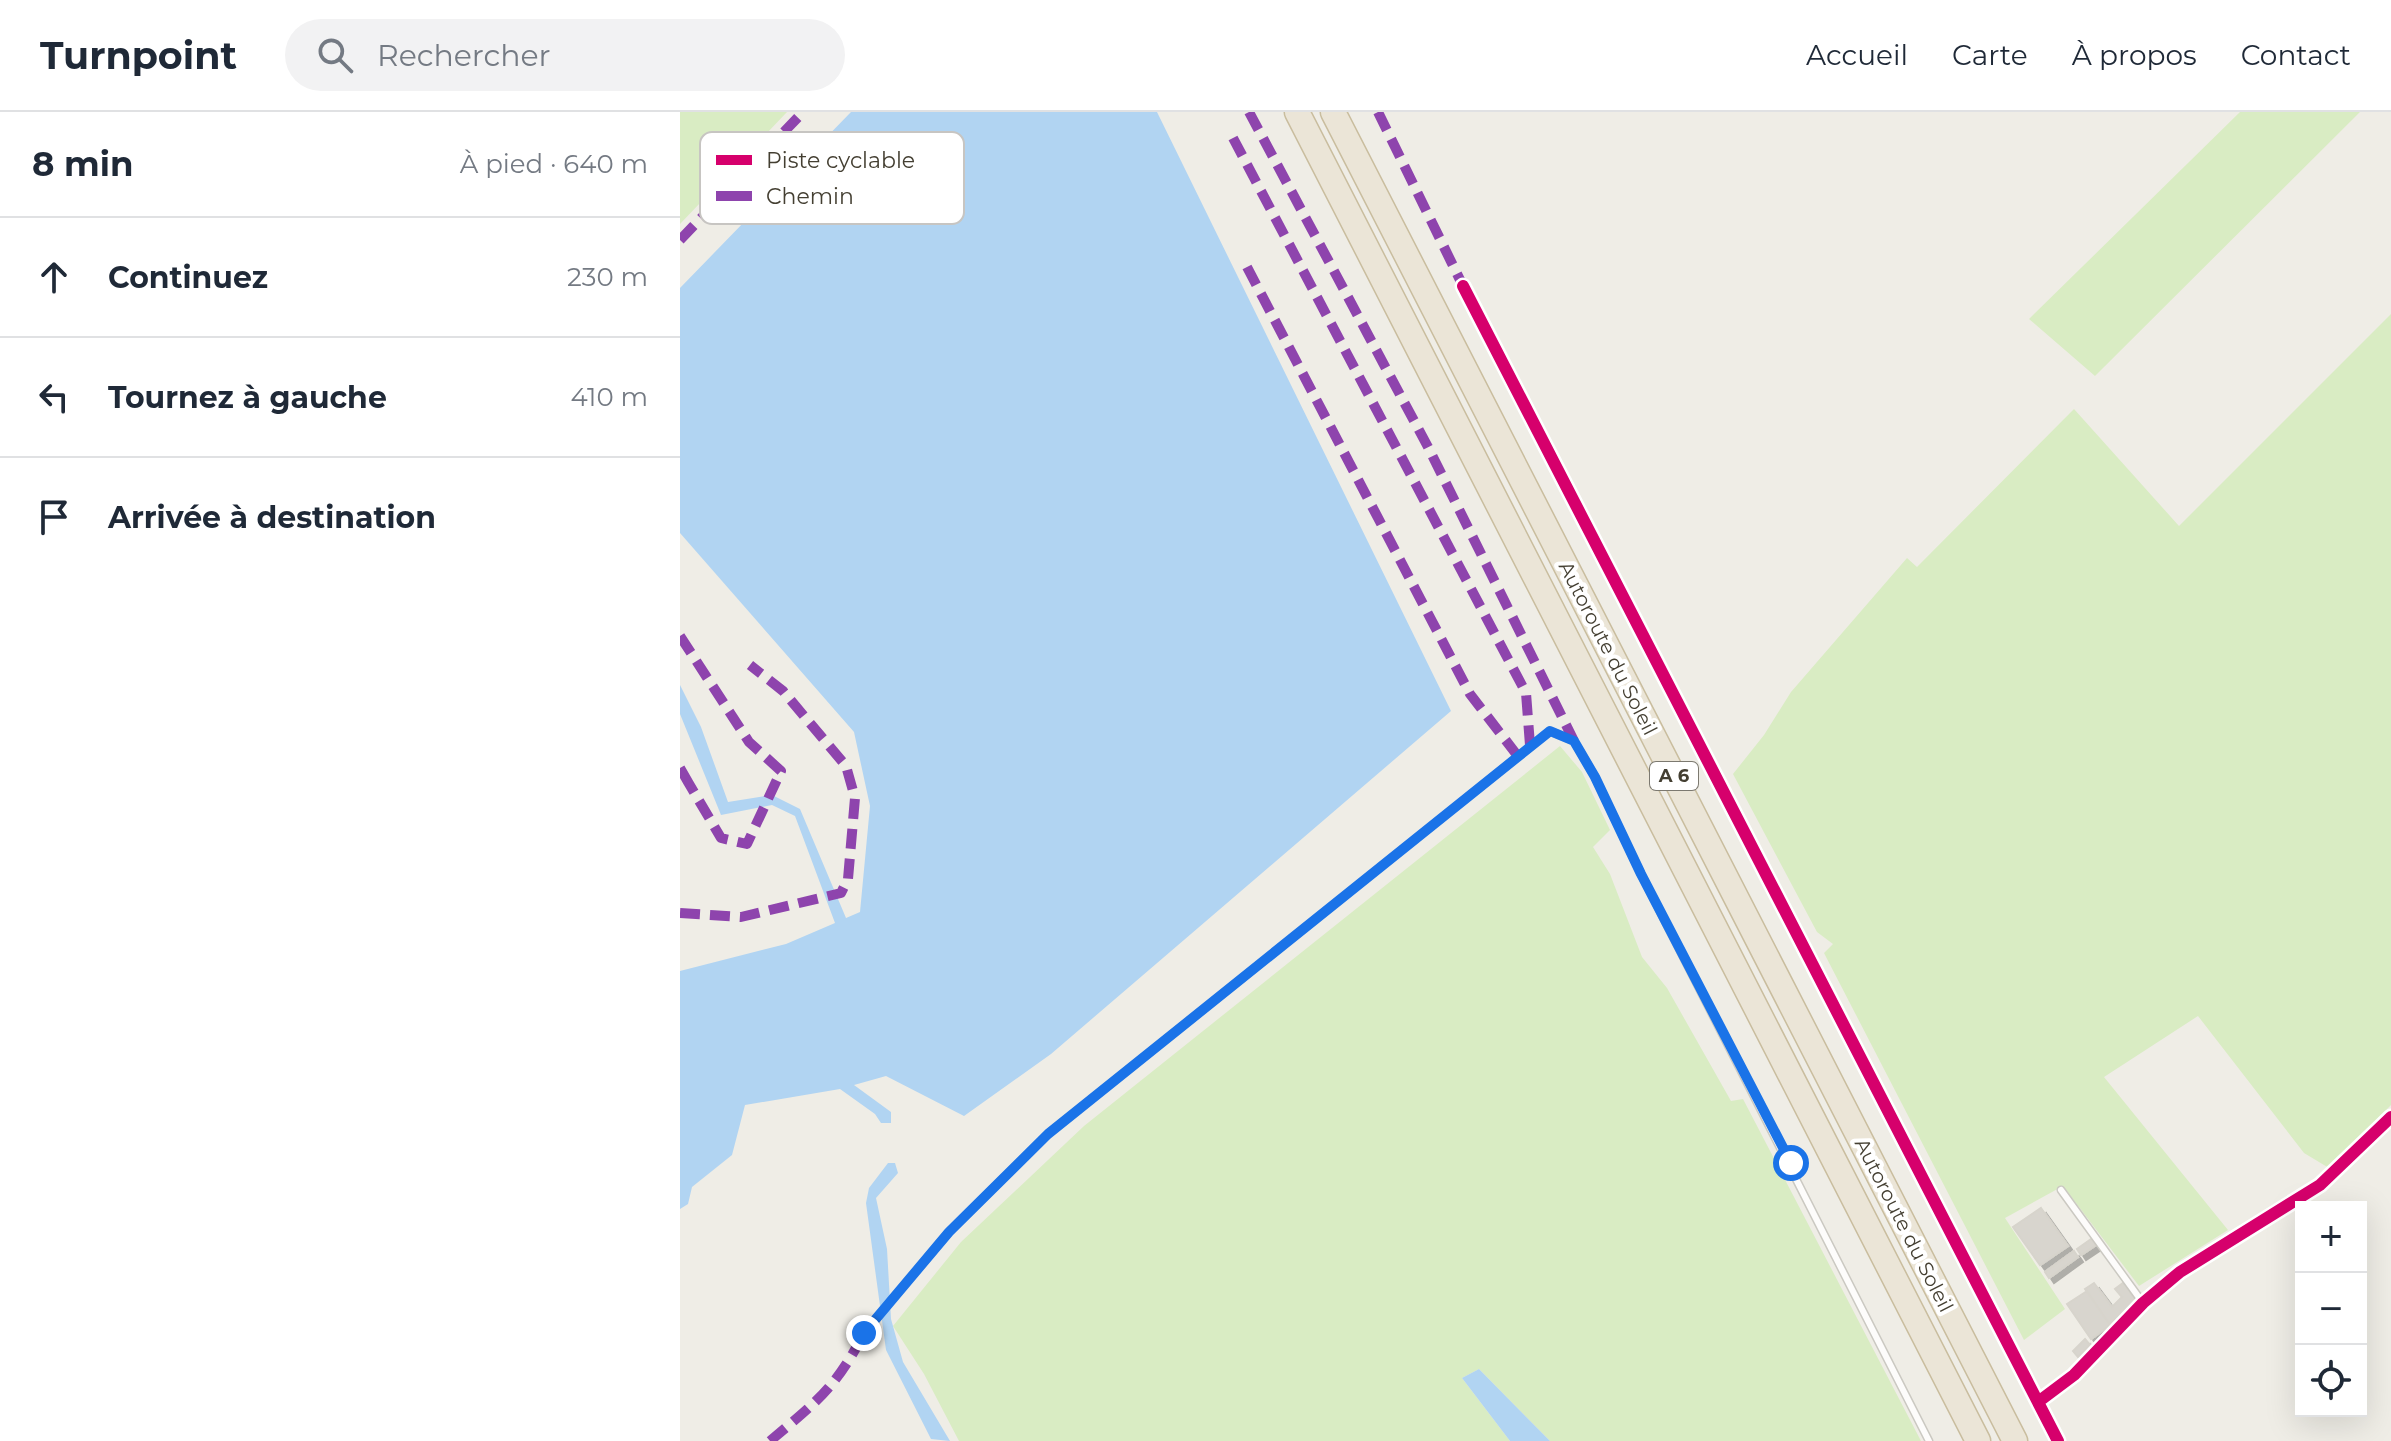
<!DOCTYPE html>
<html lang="fr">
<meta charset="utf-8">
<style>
:root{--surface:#fff;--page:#f2f2f3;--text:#1f2937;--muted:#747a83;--line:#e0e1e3}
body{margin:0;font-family:Montserrat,sans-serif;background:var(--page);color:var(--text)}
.controls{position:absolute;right:24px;bottom:24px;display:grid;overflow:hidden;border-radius:0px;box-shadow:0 8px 32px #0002}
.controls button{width:72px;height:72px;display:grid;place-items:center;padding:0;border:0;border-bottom:2px solid var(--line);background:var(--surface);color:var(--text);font:40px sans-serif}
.stop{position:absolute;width:24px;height:24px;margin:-18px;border:6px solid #1a73e8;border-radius:50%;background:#fff}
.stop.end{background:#1a73e8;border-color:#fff;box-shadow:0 2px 8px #0008}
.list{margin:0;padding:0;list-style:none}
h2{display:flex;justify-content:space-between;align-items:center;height:104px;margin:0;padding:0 32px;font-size:34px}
h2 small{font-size:26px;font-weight:400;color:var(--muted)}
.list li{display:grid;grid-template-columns:52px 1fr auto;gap:24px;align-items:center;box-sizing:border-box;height:120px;padding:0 32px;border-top:2px solid var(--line)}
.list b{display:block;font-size:30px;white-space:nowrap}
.list em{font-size:26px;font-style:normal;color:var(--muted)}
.icon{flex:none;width:44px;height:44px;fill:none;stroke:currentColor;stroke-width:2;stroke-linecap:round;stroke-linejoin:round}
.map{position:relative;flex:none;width:1711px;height:1329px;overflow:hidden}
header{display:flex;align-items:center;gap:48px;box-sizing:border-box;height:112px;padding:0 40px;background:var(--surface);border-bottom:2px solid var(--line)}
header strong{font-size:38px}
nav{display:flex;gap:44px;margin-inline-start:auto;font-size:28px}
.search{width:560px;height:72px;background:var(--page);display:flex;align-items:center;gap:20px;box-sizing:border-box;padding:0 28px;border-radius:44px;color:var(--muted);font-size:30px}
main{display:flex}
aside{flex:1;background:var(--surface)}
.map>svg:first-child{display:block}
.green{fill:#d9ecc3}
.water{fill:#b1d4f2}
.building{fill:#d8d5ce;stroke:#d7d4cc;stroke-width:2;filter:url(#shadow)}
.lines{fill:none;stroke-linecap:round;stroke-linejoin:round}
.service-casing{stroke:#cbc9c2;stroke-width:9}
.minor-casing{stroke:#cbc9c2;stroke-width:15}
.motorway-casing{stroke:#c9bd9e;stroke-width:27}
.service{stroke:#fdfcfb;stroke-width:6}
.minor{stroke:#fdfcfb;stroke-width:12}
.motorway{stroke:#ebe5d7;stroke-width:24}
.quiet{stroke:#8e44ad;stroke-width:10;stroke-dasharray:20 10;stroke-linecap:butt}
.cycleway-casing{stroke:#fff;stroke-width:17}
.cycleway{stroke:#d6006c;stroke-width:12}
.route{stroke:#1a73e8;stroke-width:10}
.labels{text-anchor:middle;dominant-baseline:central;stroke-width:8;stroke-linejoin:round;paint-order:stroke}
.shield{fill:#fff;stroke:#7c7970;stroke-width:2}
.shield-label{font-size:18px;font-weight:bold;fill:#443f32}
.street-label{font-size:20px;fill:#443f32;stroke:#fff}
.key{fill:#fff;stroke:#c7c5c2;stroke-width:2}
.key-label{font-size:22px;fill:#443f32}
</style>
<header>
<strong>Turnpoint</strong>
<div class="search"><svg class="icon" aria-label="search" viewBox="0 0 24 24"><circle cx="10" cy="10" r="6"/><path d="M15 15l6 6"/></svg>Rechercher</div>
<nav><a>Accueil</a><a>Carte</a><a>À propos</a><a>Contact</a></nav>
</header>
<main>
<aside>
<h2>8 min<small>À pied · 640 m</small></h2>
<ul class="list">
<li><svg class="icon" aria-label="ahead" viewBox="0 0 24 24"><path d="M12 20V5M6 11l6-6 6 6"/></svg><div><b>Continuez</b></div><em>230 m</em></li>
<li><svg class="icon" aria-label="left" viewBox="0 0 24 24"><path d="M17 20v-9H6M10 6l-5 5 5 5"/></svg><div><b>Tournez à gauche</b></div><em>410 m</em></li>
<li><svg class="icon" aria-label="arrive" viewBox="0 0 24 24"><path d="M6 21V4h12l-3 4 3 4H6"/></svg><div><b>Arrivée à destination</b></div></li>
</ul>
</aside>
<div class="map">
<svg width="1711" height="1329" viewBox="0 0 1711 1329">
<defs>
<filter id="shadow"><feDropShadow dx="5" dy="5" stdDeviation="0" flood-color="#0004"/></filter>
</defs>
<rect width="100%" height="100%" fill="#efede6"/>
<path class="green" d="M0 0H107L0 112Z
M1560 0H1680L1415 264 1349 207Z
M1711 202V993L1649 1056 1624 1041 1518 904 1424 965 1548 1118 1459 1174 1383 1074 1325 1106 1385 1197 1344 1228 1144 841 1153 832 1137 820 1053 662 1084 623 1111 580 1227 446 1237 455 1394 297 1499 414Z
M880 634 902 660 930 718 913 735 930 762 962 845 987 876 1051 989 1063 987 1241 1329H870L799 1257 782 1266 830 1329H279L244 1262 213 1214 281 1130 404 1014Z"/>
<path class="water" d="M171 0H477L771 599 371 942 284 1004 206 964 174 973 211 1000V1011H201L195 1002 160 977 65 993 52 1043 12 1075 8 1092 0 1097V859L106 832 155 811 115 704 92 693 41 703 0 602V573L21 615 48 690 92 683 120 697 166 806 180 800 190 694 174 620 0 421V176Z
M208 1051H215L218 1061 196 1086 207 1137 211 1207 223 1250 270 1329 251 1327 206 1238 186 1091 189 1076Z
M799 1257 870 1329H830L782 1266Z"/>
<path class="building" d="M1361 1096 1388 1134 1360 1153 1333 1115Z
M1411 1127 1416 1133 1401 1143 1397 1137Z
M1394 1139 1398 1145 1369 1166 1365 1160Z
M1414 1171 1432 1195 1442 1185 1435 1177 1443 1171 1456 1188 1430 1213 1405 1177Z
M1407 1179 1430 1213 1411 1227 1387 1192Z
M1405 1227 1410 1233 1398 1245 1393 1239Z"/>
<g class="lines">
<g class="service-casing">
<path id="service" d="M1381 1078 1463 1191
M184 1221 269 1120 368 1022 870 619 894 629 915 665 961 762 1249 1329"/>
</g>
<g class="minor-casing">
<path id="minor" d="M783 174 1378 1329
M1358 1290 1394 1263 1463 1191 1500 1160 1640 1073 1711 1005"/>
</g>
<g class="motorway-casing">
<path id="motorway" d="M617 0 1298 1329
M653 0 1335 1329"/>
</g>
<use href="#service" class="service"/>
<use href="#minor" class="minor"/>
<use href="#motorway" class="motorway"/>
<path class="quiet" d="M569 0 748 335 894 629
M698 0 783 174
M553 26 846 581 850 633
M0 128 123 0
M567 155 790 582 837 643
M0 524 69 630 101 659 67 732 41 726 8 670
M0 656 8 670 0 674
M0 801 61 805 161 781 168 767 175 686 166 654 103 579 70 553
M90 1329C136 1290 156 1276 184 1221"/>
<g class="cycleway-casing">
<path id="cycleway" d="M783 174 1378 1329
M1358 1290 1394 1263 1463 1191 1500 1160 1640 1073 1711 1005"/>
</g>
<use href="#cycleway" class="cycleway"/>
</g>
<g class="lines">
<path class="route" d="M184 1221 269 1120 368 1022 870 619 894 629 915 665 961 762 1111 1051"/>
</g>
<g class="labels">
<rect class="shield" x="970" y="650" width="48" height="28" rx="6"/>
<g class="shield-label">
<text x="994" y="664">A 6</text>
</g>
<g class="street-label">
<text transform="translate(928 536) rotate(63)">Autoroute du Soleil</text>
<text transform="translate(1224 1113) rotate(63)">Autoroute du Soleil</text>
</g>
</g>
<rect x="20" y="20" width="264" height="92" rx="12" class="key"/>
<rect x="36" y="43" width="36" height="10" fill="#d6006c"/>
<rect x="36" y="79" width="36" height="10" fill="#8e44ad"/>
<g class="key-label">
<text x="86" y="56">Piste cyclable</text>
<text x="86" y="92">Chemin</text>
</g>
</svg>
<div class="controls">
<button>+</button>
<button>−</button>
<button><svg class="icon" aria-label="locate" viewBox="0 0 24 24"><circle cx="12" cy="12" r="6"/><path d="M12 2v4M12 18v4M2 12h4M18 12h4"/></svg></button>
</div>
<div class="stop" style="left:1111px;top:1051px"></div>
<div class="stop end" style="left:184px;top:1221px"></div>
</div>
</main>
